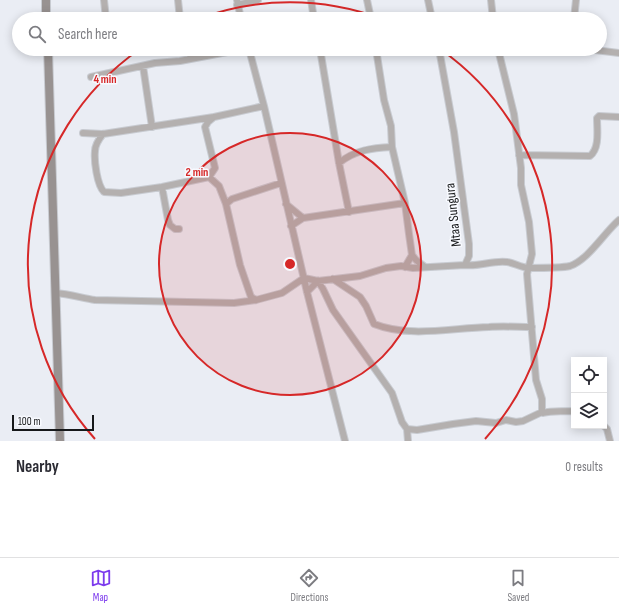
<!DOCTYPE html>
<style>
:root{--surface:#fff;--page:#f7f7f7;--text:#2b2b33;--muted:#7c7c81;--line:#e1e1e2;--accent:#7c3aed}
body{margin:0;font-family:"Sofia Sans Condensed",sans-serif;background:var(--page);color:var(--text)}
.controls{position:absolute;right:12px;bottom:12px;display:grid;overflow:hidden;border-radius:0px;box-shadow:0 2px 10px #0003}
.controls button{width:36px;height:36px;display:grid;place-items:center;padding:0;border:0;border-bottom:1px solid var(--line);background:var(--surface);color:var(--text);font:20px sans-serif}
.scale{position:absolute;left:12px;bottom:10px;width:82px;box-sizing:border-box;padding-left:4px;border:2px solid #16181a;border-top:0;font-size:11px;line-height:14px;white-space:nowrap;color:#16181a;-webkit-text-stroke:3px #f8faff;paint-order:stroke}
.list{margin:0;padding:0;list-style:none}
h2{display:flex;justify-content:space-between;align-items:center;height:52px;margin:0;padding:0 16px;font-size:17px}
h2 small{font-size:13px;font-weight:400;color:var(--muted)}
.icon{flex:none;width:22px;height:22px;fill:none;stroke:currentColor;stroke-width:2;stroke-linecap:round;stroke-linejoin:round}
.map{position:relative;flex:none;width:619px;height:441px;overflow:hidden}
.search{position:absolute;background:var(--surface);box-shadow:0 2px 10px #0003;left:12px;right:12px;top:12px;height:44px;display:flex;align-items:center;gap:10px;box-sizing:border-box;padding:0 14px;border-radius:22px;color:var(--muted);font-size:15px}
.sheet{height:116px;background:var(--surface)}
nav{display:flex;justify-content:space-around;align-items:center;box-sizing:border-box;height:56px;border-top:1px solid var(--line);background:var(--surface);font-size:11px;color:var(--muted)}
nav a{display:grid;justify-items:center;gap:2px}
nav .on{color:var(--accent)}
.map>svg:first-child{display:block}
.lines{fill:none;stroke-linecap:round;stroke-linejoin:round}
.street-casing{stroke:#c8cbd1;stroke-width:8}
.secondary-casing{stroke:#c8cbd1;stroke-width:10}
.street{stroke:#b4b0af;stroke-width:6}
.secondary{stroke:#989291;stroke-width:8}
.ring{fill:none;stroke:#d62828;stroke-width:2}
.labels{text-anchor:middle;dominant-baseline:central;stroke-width:3;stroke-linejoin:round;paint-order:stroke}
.street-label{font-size:14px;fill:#16181a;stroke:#f8faff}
.centre{fill:#d62828;stroke:#f8faff;stroke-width:2}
.ring-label{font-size:12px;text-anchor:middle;font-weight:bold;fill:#d62828;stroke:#f8faff;stroke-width:3;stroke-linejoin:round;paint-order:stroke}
</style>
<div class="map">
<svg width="619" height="441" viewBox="0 0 619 441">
<rect width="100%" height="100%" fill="#eaedf4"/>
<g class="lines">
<g class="street-casing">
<path id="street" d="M104 0 106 19
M178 0 180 19
M237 0 241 19
M311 0 314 19
M367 0 371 19
M428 0 432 19
M491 0 493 19
M237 5 258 0
M574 19 576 0
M183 49 194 58
M249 49 264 106 307 292 345 441
M320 49 339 163 349 212
M376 49 384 100 391 126 392 147 405 203 409 234 412 255 405 267
M498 49 514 114 521 168V185L529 222 532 254 527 274 536 380 542 399V411L543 413C553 410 564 412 574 411
M587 49 619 53
M439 50 450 49
M143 66 152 127
M91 77 155 63 180 61 243 49
M83 133 103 134 214 117
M103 134C99 139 95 145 95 151 94 161 97 185 104 192L121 193 162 187 209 177 215 168 205 127 208 122 214 117 264 106
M519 155 590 156C600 148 597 130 597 118L599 116 619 117
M339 163C355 150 372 148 392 147
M209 177 219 186 226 204
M162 187 168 220 170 225 175 229H179
M286 204 303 218
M291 226 303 218 405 203
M412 255 416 260 425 267
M465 265C479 267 493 260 507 262 514 263 520 267 528 268 536 268 562 268 570 266 588 260 604 233 619 220
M333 279 360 297 366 306 374 324C410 338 451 328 489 327 503 326 518 327 532 327
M318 281 323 289 333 310 392 393 402 422 407 429 408 441
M307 292 318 281
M55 293C69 294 82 298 95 300L234 303 256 300 282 293 304 278 318 281 360 276 386 268 401 266 413 268 465 265 469 256V244L454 132 439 49
M256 300 251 297 240 265 226 204 232 199 281 183
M604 426 607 429 610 441
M407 429 417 430 453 424 476 421 496 423 506 420 516 422 523 421 542 412"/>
</g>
<g class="secondary-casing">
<path id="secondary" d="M46 0V19
M48 49 60 441"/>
</g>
<use href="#street" class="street"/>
<use href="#secondary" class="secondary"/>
</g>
<circle cx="290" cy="264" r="131" fill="#d62828" fill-opacity=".12"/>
<g class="ring">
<circle cx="290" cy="264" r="131"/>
<path d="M95 439A262 262 0 0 1 140 49M198 19A262 262 0 0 1 382 19M440 49A262 262 0 0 1 485 439"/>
</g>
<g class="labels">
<g class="street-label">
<text transform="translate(453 215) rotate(-96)">Mtaa Sungura</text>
</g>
</g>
<circle cx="290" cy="264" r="6" class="centre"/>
<g class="ring-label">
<text x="105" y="83">4 min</text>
<text x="197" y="176">2 min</text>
</g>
</svg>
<div class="controls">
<button><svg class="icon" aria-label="locate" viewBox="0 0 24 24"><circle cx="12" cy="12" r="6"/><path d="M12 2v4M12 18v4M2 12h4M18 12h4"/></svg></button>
<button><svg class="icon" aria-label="layers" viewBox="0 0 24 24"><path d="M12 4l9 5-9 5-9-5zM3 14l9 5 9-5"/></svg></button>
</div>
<div class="scale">100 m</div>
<div class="search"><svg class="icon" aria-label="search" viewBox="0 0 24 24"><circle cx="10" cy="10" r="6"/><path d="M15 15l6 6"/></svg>Search here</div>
</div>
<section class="sheet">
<h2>Nearby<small>0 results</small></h2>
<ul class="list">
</ul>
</section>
<nav>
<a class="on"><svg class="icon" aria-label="map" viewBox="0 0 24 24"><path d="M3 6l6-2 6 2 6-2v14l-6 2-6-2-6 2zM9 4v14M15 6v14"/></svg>Map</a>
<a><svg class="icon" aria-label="directions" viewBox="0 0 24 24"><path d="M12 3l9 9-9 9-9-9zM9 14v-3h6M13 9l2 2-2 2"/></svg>Directions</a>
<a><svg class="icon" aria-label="saved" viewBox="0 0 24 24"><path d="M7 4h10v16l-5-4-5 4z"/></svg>Saved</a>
</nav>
